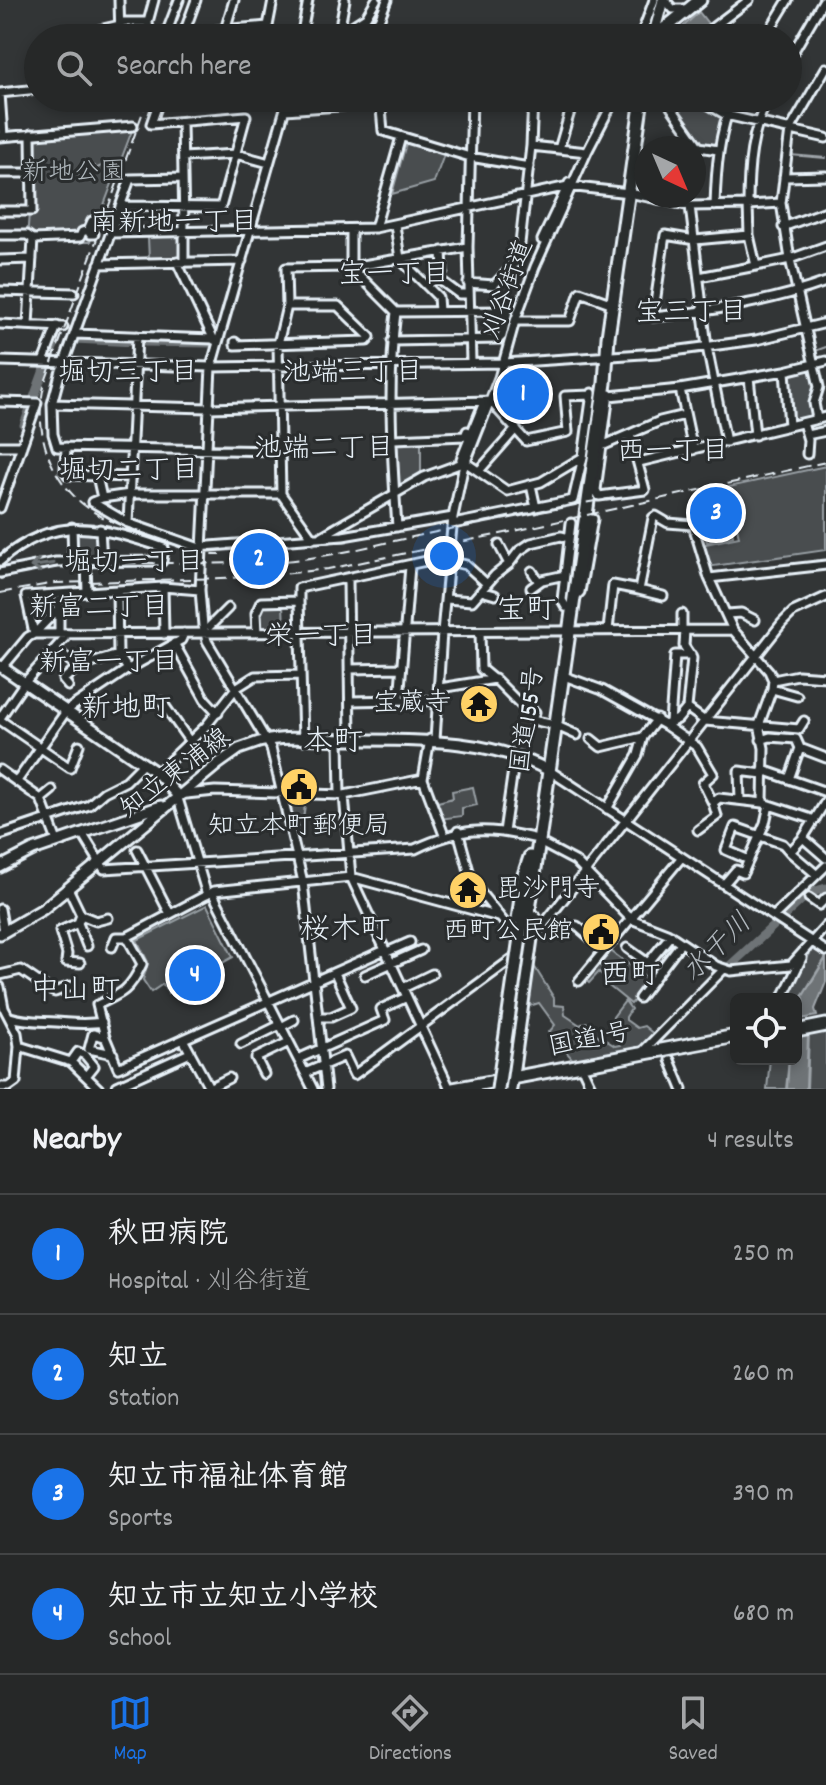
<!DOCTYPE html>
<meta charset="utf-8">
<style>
:root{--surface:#262828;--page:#2e3030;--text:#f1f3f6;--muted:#a4a6a8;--line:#424445;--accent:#1a73e8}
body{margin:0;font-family:Dekko,"Klee One",sans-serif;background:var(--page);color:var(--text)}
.controls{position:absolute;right:24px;bottom:24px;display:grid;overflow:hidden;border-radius:12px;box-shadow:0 4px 12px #0003}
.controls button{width:72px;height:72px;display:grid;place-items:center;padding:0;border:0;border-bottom:2px solid var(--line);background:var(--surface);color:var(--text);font:40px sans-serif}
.compass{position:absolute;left:634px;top:136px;width:72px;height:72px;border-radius:50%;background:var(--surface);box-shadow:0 4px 12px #0003;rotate:136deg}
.you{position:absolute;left:444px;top:556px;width:28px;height:28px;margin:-20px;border:6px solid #fff;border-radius:50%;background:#1a73e8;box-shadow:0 0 0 12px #1a73e833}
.badge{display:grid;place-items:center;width:52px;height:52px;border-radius:50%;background:var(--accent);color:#fff;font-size:26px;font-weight:700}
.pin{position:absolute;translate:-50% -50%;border:4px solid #fff;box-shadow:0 2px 8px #0006}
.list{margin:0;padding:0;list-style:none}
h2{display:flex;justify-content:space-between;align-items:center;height:104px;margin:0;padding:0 32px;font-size:34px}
h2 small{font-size:26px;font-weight:400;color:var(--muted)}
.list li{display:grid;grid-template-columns:52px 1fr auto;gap:24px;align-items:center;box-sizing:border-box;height:120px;padding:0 32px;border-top:2px solid var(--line)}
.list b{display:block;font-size:30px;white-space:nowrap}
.list p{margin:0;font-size:26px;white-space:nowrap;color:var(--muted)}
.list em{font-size:26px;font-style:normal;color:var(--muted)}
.icon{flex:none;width:44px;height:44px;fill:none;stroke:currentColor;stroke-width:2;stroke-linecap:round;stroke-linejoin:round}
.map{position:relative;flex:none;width:826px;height:1089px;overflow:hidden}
.search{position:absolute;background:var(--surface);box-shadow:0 4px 12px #0003;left:24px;right:24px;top:24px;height:88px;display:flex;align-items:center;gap:20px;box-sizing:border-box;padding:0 28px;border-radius:44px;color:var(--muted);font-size:30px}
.sheet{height:584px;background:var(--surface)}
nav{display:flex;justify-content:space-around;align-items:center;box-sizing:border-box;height:112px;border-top:2px solid var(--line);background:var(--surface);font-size:22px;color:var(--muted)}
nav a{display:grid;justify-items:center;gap:4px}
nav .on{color:var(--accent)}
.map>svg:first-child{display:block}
.green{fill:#494d4f;stroke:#989fa4;stroke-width:2}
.water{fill:#6e7376;stroke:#9fa5aa;stroke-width:2}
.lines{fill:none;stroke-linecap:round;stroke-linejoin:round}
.stream{stroke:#9fa5aa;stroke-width:2}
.river{stroke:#6e7376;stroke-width:9}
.minor-casing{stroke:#e8f1f8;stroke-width:13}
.major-casing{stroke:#e8f1f8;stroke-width:15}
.highway-casing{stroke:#e8f1f8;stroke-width:17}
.minor{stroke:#2a2d2e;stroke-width:7}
.major{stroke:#2a2d2e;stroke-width:9}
.highway{stroke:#2a2d2e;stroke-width:11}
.rail{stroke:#e8f1f8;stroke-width:2;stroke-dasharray:12 6;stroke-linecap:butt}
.highway-bridge-casing{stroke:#e8f1f8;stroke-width:17;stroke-linecap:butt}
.highway-bridge{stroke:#2a2d2e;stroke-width:11}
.oneway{stroke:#6c7275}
.labels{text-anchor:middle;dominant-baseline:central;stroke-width:6;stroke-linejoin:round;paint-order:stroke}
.park-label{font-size:26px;fill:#b0b8bd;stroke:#2a2d2e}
.street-label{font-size:26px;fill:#e8f1f8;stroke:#2a2d2e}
.poi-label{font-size:26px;fill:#e8f1f8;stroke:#2a2d2e;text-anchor:end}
.neighbourhood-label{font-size:28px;fill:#e8f1f8;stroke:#2a2d2e}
.water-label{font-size:28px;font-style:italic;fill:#b1b8be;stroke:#2a2d2e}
.quarter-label{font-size:30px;fill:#e8f1f8;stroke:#2a2d2e}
</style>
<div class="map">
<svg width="826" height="1089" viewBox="0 0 826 1089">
<rect width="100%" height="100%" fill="#323536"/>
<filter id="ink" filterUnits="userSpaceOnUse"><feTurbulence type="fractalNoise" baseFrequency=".0125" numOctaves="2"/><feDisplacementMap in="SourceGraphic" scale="16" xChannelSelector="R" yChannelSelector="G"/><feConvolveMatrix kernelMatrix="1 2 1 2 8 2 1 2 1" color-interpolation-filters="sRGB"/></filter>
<g filter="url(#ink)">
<path class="green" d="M674 98H692L722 116 717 148 701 145 674 108Z
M133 128 90 242H34L27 239 35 136Z
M407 140 445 152 434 182 392 194Z
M148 237H181V259L149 260Z
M811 368 816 387 815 418 792 424 787 373Z
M421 440V476L397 488V442Z
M826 466V550L707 567 701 545 739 537 729 487Z
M725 490 728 494 735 527 732 528 733 536 707 542 697 500 698 495Z
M75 530 98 532 100 558 90 557 74 543Z
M262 604H283L284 629H260L259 614Z
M473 787 477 805 462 808V816L440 819 434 803 453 798 452 791Z
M287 797 306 798 302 826 293 827Z
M207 905 233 957 168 993 163 984 151 992 143 980 148 962 137 940Z
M608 949 651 981 631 1004 605 983 608 980 599 972 589 983 583 978Z
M813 949 826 957 802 996 796 1012V999H786L796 975Z
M534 966 554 998V1005L564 1006 565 1015 580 1025 586 1022 590 1024 593 1032 615 1046 620 1045 621 1040 611 1032 613 1017 625 1001 631 1009 626 1017V1020L637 1028 644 1026 655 1035 642 1049 575 1062 549 1032 555 1025 539 1003 526 1007 530 967Z
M826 1031V1089H807L809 1034Z
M770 1059H789L786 1089H767Z"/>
<path class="water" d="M699 12 710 26C699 35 692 42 680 33L675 38H671Z
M826 958V982L815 1009 817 1016 796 1020 804 999 803 996Z
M808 1034 806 1089H787L789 1059H796V1036Z"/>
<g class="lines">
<path class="stream" d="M65 38 66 34 116 22
M790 155 826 158
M97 168 104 165 114 168
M116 169 119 170
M78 177 88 166H95
M815 351 826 347"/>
<path class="river" d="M346 38 374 18 383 0
M75 339 135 342
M145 342 211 343
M49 357 57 339
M33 400 45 367
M24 425 31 406
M721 974 809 893 826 888"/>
<g class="minor-casing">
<path id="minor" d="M119 0 120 38
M154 0 148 22 149 33 152 36 166 34 179 0
M196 0 184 33 268 26 273 0
M345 0 341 21 346 30 366 17 376 0
M665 0 673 9H687
M120 22H148
M715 27 725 38
M225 30 234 0
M362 35 379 20 387 0
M100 38 99 30 120 25
M301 38 308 0
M327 38 336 37 346 30
M640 38 654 0
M699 38 749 0
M765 38 788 0
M788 61 823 1
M288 98 211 367 200 590 203 626 207 641 271 748 303 882 326 1089
M380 98 383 131 470 157 529 167
M574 98 559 149 587 152
M672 98 671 107 699 147 718 150
M697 98 726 115 826 138
M768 98C751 132 748 168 748 205L781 203 790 259 826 246
M285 110 380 103
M182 122 184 227
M3 136 0 93 38 89
M0 137 133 126
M531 146 559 149
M183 157 236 154 269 163
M0 173H31
M784 177 826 176
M183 178 130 179 60 374 52 404 209 408 490 401
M781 203 790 130 826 68
M120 206 221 207 246 116 151 124 160 98
M690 206 748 205 749 235 756 266 790 259 819 387 814 403 817 419
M715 206C716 169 719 133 733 98
M0 211H32L31 134
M395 225 400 259 438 297 439 311
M783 227 826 211
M375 228 401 137
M351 229V267L396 312 508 311 502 336 499 339 392 341
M112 233 375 228 568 186 629 193 690 206 707 347 726 442
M0 235H27L33 239 80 237 82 232 88 230 92 221H94L90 234H94
M749 235 695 240 665 235 653 317C712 311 771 302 826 282
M542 240 569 183
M0 260 32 259
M177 262 214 340
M184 262V238
M99 264 242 261
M436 277 459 294H469
M699 277 756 266
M468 283 494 285 518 261 531 146 533 98
M427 286 443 271 442 251
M0 291 74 293
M396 312C387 383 392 456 397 527
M515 321H570L580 292 613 304
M0 324 63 327
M28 325 33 239
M75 334 213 339
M235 342V345L367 341 370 337 338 306H287
M0 361 211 367 504 363 658 353 756 340 826 323
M43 362 57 326
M471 362 468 247 472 98
M785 371 789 426
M749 377 755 435
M680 389 693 450
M609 394 596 490 599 496 645 490 630 434
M609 396 680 389 785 371 826 361
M490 401 526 441 568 432 565 396 592 395
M0 402 37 403 0 508
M52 404 53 434 57 447 280 451
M803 423 808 440 807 454
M807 435 826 431
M394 439 465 436 467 431
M0 446H22
M602 446 660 421 685 415
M66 447 65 470 68 475 97 476 102 498 92 502 128 523 197 547 343 536 453 517
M461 459 484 402
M465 462 507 491 541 482 583 457
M639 462 826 417
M479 471 516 429
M97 476 131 477
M531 485 536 508
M102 498 130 494H281
M128 523 137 336
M453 524 573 500 583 457 592 393
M72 527 73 561
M100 529 102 561
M322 536 424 477 465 462
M313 539 281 494 278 344 287 306 286 268 351 267 468 247
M499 545 509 564
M0 561C55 513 101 527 164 548L162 561 56 562 0 573
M86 561 87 592 163 587 164 634
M449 561 466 565 487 584
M410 566 399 700 438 701
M532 571 539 582
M709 578 733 630 769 671 773 680 772 689 759 725 764 748 763 803
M348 580 350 740
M163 587 200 590
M531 588 542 580 565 575
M117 590 118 655 128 669
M639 590 663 596
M481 591 495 595
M59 594V634
M575 597 580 592 593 519
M446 599 472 601 495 575 509 564 519 551 531 543 561 536 569 538
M299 601 303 740
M566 607 562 600 571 523
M727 614 741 613 755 620
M210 626 228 608
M608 630 613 585 639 590 653 518 656 516 668 523 693 525 709 578 826 565
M682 630V614
M685 630 684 646 692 658 687 708 678 719 665 725 697 747 713 774 703 783 713 803 719 798 763 803 815 820
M480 632 481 669 493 679
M257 633 256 613 261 602 299 601V588L450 556
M34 634 26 596 87 592
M34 634 59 608
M174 643 205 699 218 713
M55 649 78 667 118 655
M3 667 28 637 34 634 733 630
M350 669 400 668
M564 676 602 690 665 725
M773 680 798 675 826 677
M68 686 63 680 78 667
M440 688 495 679 525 709 535 712 532 720 550 724
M772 689 797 696
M350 701 399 700
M162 702 190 742
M687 708 705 721 799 729 804 721
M0 718 25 682 68 634
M0 720 70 768 79 745
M670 722 675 655H691
M557 726 577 735
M339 739 340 795
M430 739 423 779 444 835
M591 739 601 747 643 737 657 719
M435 740 442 632 453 517 463 469 499 378 515 321 535 267 587 152 615 98
M761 740 770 737 796 739 800 748 826 758
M0 770 41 799 57 841
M763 770 826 792
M550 771 826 951
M157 773 206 726 236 688 255 676 301 675
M789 779 800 748
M17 781 67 710 128 669 181 640 184 633
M344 795 351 877 450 1089
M41 799 52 790
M740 800 739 771 763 774
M607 809 638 755 643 737
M698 830 717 816 713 803
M458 831 472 882 515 936
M504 832 515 756
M82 833 104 869 415 849C460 828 485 826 533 838
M0 835 89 805 104 792 126 781 143 764
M803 838 826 858
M539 842 575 861 631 919 667 933 716 966 731 971 791 965 826 926
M137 850 170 914
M790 852 817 875
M749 860 726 850 735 827 783 844 790 852 803 838 826 801
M724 884 736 870 743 873 765 823 769 805
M68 888 81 915 78 923 60 931 67 954 66 962 80 963
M212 892 305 1073 345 1056 354 1075 512 959
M207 895 177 795 215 791 344 795 423 779
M809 898 819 905 826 898
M0 909 4 932
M81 915 96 921 108 918
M774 916 826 866
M78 923 87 946
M577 926 605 950
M127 937 142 964C130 990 123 993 97 1005L105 1037 118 1068 385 950
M532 939 782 623 793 612 826 597
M112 947 116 937H127L214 891 351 877 499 917
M627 948 648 963 671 935
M387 952 410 942
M0 975 21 970 50 990 55 992 70 986
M365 975 421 950
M579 981 682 857
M0 987 4 1008 17 1033 19 1046 16 1082 9 1087H0
M403 988 432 974
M639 998 681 943
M782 999 802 958
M10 1017C26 1022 40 1021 56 1022 73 1023 85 1025 102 1022
M318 1017H331L351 1008 335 973
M281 1027 294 1020
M105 1037 93 1034 89 1049 113 1054
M184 1041 210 1089
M241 1044 280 1025
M19 1046 71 1062 99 1089
M641 1053 724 969
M298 1059 385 1020 381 1009 407 997
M670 1060 682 1089
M71 1062 78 1052 85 1055 94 1066 86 1076
M584 1072 592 1089
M305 1073 313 1089
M264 1074 256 1058 289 1042
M117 1086 190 1053
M209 1088 229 1078"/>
</g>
<g class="major-casing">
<path id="major" d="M653 37 663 0
M0 666 157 773 177 795
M0 867 33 850 161 806
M0 934 43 909 218 764 239 749 259 742C287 735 322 740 351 740 419 740 489 738 550 771"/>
</g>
<g class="highway-casing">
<path id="highway" d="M653 38 700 0
M527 924 605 383 608 337 642 98
M516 935 524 875 530 857
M796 1031 826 1025
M453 1089 736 1036
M510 1089 534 917"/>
</g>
<use href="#minor" class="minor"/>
<use href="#major" class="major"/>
<use href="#highway" class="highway"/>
<path class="rail" d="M169 38 183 0
M148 98 45 382C32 429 49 480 88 508 106 521 128 528 149 536 172 544 195 555 220 554
M210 550 353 541
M0 556C32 528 69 518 111 526
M0 579C86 552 195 569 285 561 330 557 374 545 417 536 483 522 548 508 615 498
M0 593 55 583 255 577 328 569 510 532 826 462"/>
<g class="highway-bridge-casing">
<path id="highway-bridge" d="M498 1089 522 924"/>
</g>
<use href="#highway-bridge" class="highway-bridge"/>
</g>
<defs><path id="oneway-shaft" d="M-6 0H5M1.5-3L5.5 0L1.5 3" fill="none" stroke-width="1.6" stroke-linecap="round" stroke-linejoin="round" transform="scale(2)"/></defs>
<use class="oneway" href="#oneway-shaft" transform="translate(42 565) rotate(172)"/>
</g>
<defs>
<g id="temple-disc" transform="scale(2)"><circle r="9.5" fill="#ffd166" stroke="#2a2d2e"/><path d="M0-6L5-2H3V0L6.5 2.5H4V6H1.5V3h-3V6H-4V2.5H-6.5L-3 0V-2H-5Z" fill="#111"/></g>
<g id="civic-disc" transform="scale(2)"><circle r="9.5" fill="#ffd166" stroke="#2a2d2e"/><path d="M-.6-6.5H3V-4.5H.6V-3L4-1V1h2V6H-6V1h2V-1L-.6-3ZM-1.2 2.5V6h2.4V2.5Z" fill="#111"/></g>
</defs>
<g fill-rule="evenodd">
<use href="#temple-disc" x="479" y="704"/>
<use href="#civic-disc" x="299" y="787"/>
<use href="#temple-disc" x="468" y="890"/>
<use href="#civic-disc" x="601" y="932"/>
</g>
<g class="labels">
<g class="park-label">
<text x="74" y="173">新地公園</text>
</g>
<g class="street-label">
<text transform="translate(509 290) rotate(-70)">刈谷街道</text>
<text transform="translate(529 720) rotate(-82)">国道155号</text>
<text transform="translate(176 774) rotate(-37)">知立東浦線</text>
<text transform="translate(590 1041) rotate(-11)">国道1号</text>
</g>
<g class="poi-label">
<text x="451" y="704">宝蔵寺</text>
<text x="299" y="827" text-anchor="middle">知立本町郵便局</text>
<text x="496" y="890" text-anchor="start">毘沙門寺</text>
<text x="573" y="932">西町公民館</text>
</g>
<g class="neighbourhood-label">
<text x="174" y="225">南新地一丁目</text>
<text x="394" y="277">宝一丁目</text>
<text x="691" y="315">宝三丁目</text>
<text x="128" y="375">堀切三丁目</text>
<text x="353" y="375">池端三丁目</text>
<text x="324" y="451">池端二丁目</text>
<text x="673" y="454">西一丁目</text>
<text x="129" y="473">堀切二丁目</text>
<text x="134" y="565">堀切一丁目</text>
<text x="99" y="610">新富二丁目</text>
<text x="321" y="639">栄一丁目</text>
<text x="109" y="665">新富一丁目</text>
</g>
<g class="water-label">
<text transform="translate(719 949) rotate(-45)">水干川</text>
</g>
<g class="quarter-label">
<text x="526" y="612">宝町</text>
<text x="126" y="710">新地町</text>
<text x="333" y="744">本町</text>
<text x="345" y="932">桜木町</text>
<text x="630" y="977">西町</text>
<text x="75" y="992">中山町</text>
</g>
</g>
</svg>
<div class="controls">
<button><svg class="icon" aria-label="locate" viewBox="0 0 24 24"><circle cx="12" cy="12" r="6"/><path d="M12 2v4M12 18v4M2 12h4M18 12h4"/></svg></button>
</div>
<svg class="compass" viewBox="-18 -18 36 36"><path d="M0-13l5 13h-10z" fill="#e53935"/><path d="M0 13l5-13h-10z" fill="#a4a6a8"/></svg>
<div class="you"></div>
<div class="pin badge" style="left:523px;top:394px">1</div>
<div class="pin badge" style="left:259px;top:559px">2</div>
<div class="pin badge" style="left:716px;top:513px">3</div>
<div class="pin badge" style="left:195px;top:975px">4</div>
<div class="search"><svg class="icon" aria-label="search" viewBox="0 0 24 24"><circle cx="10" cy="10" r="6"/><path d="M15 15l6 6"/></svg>Search here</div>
</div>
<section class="sheet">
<h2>Nearby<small>4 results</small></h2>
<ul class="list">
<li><span class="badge">1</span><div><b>秋田病院</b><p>Hospital · 刈谷街道</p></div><em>250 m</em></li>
<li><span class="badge">2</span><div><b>知立</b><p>Station</p></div><em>260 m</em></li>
<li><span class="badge">3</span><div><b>知立市福祉体育館</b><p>Sports</p></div><em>390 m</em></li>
<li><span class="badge">4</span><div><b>知立市立知立小学校</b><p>School</p></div><em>680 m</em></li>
</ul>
</section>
<nav>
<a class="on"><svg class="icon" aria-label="map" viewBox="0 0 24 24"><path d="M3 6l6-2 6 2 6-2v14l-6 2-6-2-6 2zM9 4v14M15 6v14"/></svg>Map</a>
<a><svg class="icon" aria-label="directions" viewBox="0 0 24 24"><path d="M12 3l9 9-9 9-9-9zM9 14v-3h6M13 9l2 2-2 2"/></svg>Directions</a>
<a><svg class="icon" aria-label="saved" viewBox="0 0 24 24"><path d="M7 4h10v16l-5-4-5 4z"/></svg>Saved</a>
</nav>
